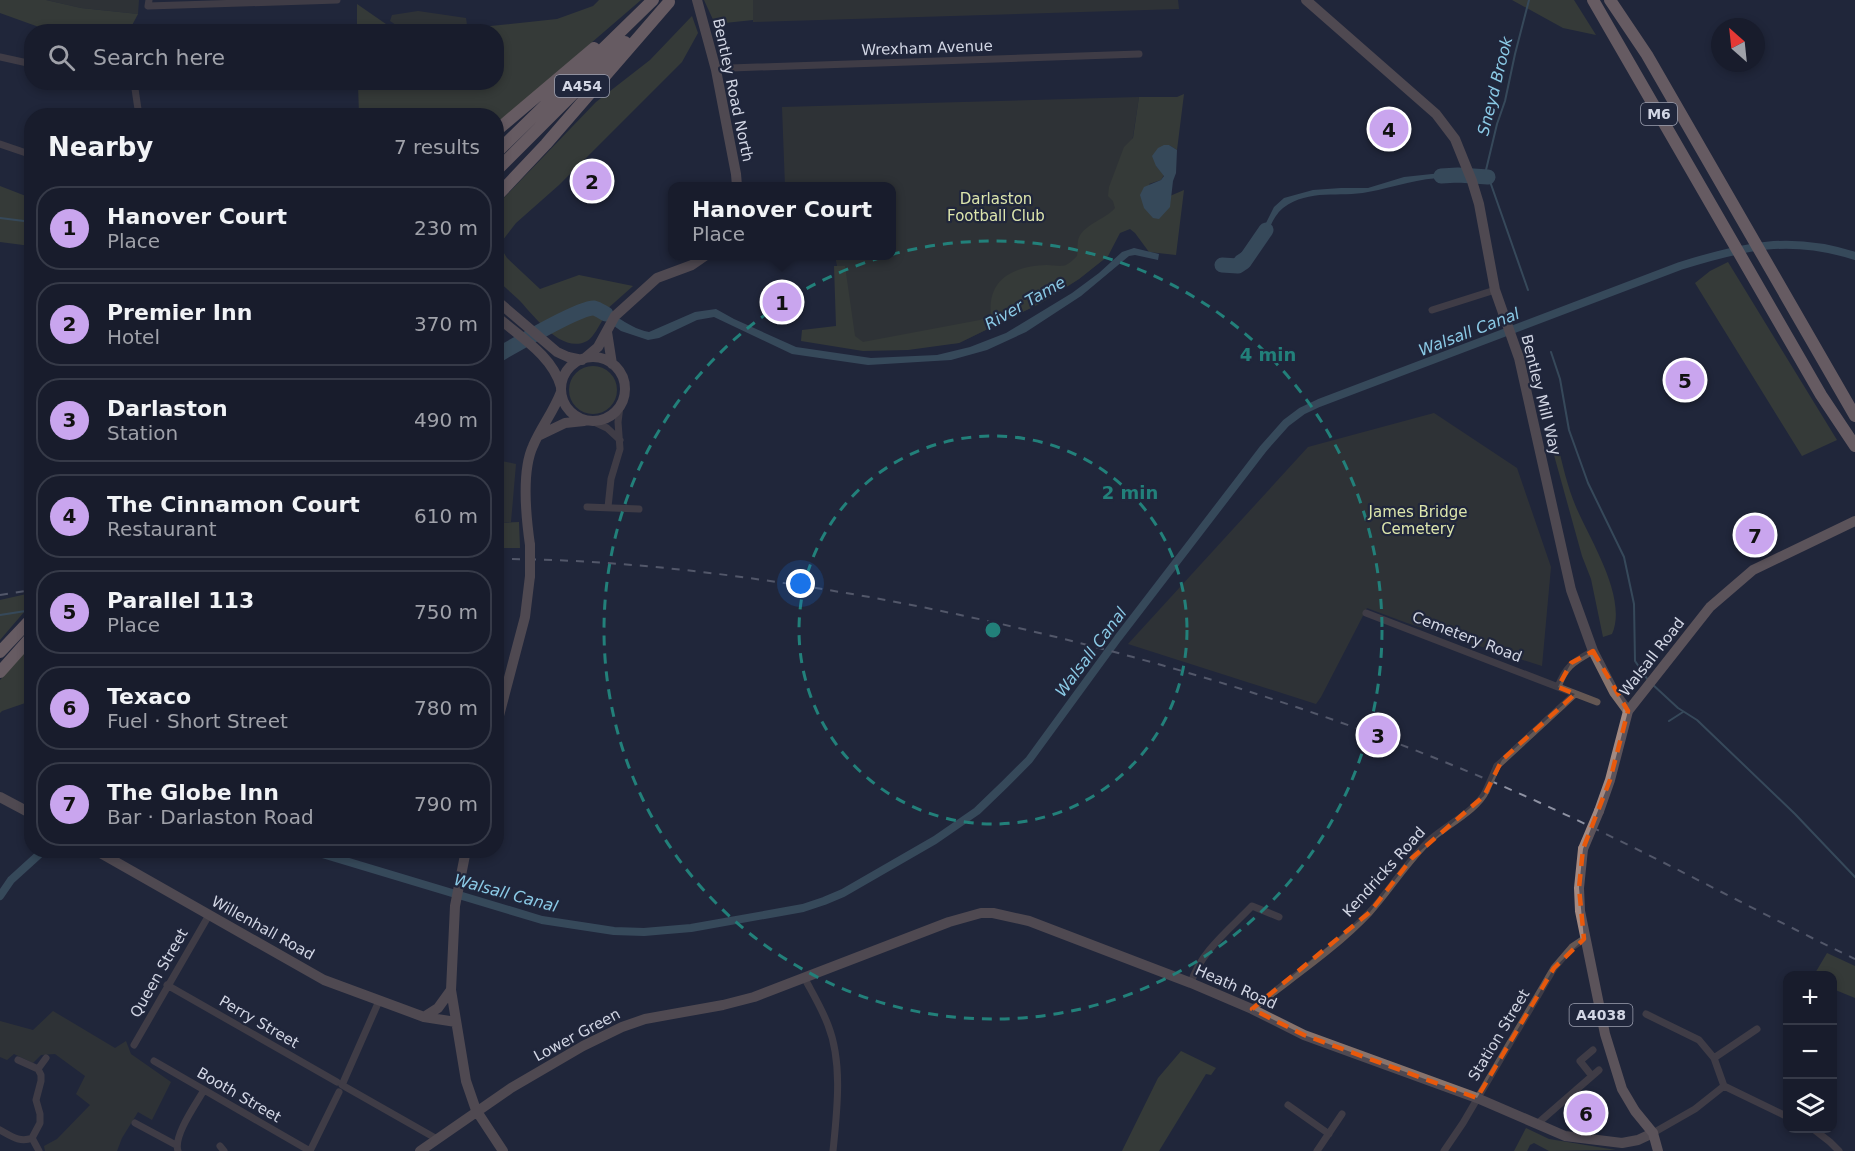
<!DOCTYPE html>
<meta charset="utf-8">
<style>
:root{--surface:#181c2c;--page:#252938;--text:#f1f3f6;--muted:#9fa1a9;--line:#363a48;--accent:#c9a5ee}
body{margin:0;font-family:"DejaVu Sans",sans-serif;background:var(--page);color:var(--text)}
.controls{position:absolute;right:18px;bottom:18px;display:grid;overflow:hidden;border-radius:12px;box-shadow:0 3px 9px #0003}
.controls button{width:54px;height:54px;display:grid;place-items:center;padding:0;border:0;border-bottom:2px solid var(--line);background:var(--surface);color:var(--text);font:30px sans-serif}
.compass{position:absolute;left:1711px;top:18px;width:54px;height:54px;border-radius:50%;background:var(--surface);box-shadow:0 3px 9px #0003;rotate:333deg}
.you{position:absolute;left:801px;top:584px;width:21px;height:21px;margin:-15px;border:4px solid #fff;border-radius:50%;background:#1a73e8;box-shadow:0 0 0 9px #1a73e833}
.badge{display:grid;place-items:center;width:39px;height:39px;border-radius:50%;background:var(--accent);color:#111;font-size:20px;font-weight:700}
.pin{position:absolute;translate:-50% -50%;border:3px solid #fff;box-shadow:0 2px 6px #0006}
.popup{position:absolute;left:668px;top:182px;width:228px;height:78px;box-sizing:border-box;display:grid;place-content:center;border-radius:12px;background:var(--surface);filter:drop-shadow(0 2px 4px #0005);font-size:20px;white-space:nowrap;color:var(--muted)}
.popup b{font-size:22px;color:var(--text)}
.popup::after{content:'';position:absolute;left:50%;top:100%;margin-left:-12px;border:12px solid transparent;border-top-color:var(--surface)}
.list{margin:0;padding:0;list-style:none}
h2{display:flex;justify-content:space-between;align-items:center;height:78px;margin:0;padding:0 24px;font-size:26px}
h2 small{font-size:20px;font-weight:400;color:var(--muted)}
.list li{display:grid;grid-template-columns:39px 1fr auto;gap:18px;align-items:center;box-sizing:border-box;height:84px;margin:0 12px 12px;padding:0 12px;border:2px solid var(--line);border-radius:24px}
.list b{display:block;font-size:22px;white-space:nowrap}
.list p{margin:0;font-size:20px;white-space:nowrap;color:var(--muted)}
.list em{font-size:20px;font-style:normal;color:var(--muted)}
.icon{flex:none;width:33px;height:33px;fill:none;stroke:currentColor;stroke-width:2;stroke-linecap:round;stroke-linejoin:round}
.map{position:relative;flex:none;width:1855px;height:1151px;overflow:hidden}
.search{position:absolute;background:var(--surface);box-shadow:0 3px 9px #0003;left:24px;top:24px;width:480px;height:66px;display:flex;align-items:center;gap:15px;box-sizing:border-box;padding:0 21px;border-radius:24px;color:var(--muted);font-size:22px}
.panel{position:absolute;background:var(--surface);box-shadow:0 3px 9px #0003;left:24px;top:108px;width:480px;height:750px;border-radius:24px}
.map>svg:first-child{display:block}
.green{fill:#3f4131}
.forest{fill:#4e5335}
.water{fill:#517382}
.lines{fill:none;stroke-linecap:round;stroke-linejoin:round}
.stream{stroke:#517382;stroke-width:2}
.canal{stroke:#517382;stroke-width:8}
.river{stroke:#517382;stroke-width:15}
.street{stroke:#655854;stroke-width:7}
.secondary{stroke:#88746d;stroke-width:10}
.primary{stroke:#a38981;stroke-width:10}
.highway{stroke:#bb9c92;stroke-width:12}
.rail{stroke:#8e92a3;stroke-width:2;stroke-dasharray:8 8;stroke-linecap:butt}
.street-bridge{stroke:#655854;stroke-width:7}
.secondary-bridge{stroke:#88746d;stroke-width:10}
.primary-bridge{stroke:#a38981;stroke-width:10}
.marked{fill:none;stroke:#e8590c;stroke-width:4.5;stroke-dasharray:12 8;stroke-linejoin:round}
.ring{fill:none;stroke:#22807a;stroke-width:3;stroke-dasharray:10 8}
.labels{text-anchor:middle;dominant-baseline:central;stroke-width:4.5;stroke-linejoin:round;paint-order:stroke}
.shield{fill:#20263b;stroke:#9da1b1;stroke-width:1.5}
.shield-label{font-size:14px;font-weight:bold;fill:#d2d6e4}
.street-label{font-size:15px;fill:#d2d6e4;stroke:#20263b}
.park-label{font-size:15px;fill:#dce5ac;stroke:#20263b}
.water-label{font-size:16px;font-style:italic;fill:#8ac9e5;stroke:#20263b}
.centre{fill:#22807a;stroke:#20263b;stroke-width:3}
.ring-label{font-size:18px;text-anchor:middle;font-weight:bold;fill:#22807a;stroke:#20263b;stroke-width:4.5;stroke-linejoin:round;paint-order:stroke}
</style>
<div class="map">
<svg width="1855" height="1151" viewBox="0 0 1855 1151">
<rect width="100%" height="100%" fill="#20263b"/>
<path class="green" d="M46 0H139L138 14 81 8Z
M753 0H1178L1179 9 753 22Z
M418 11 466 18 467 25 457 28 443 24 396 25 390 21 392 15Z
M1139 97 1118 234 1108 256 1079 279 1041 303 959 343 923 346 853 343 835 256H892V186H785L782 107Z
M1434 413 1517 468 1551 567 1542 666 1407 623 1367 608 1321 697 1316 704 1128 644 1308 447Z
M497 460 516 464 511 522 497 523Z
M53 1011 115 1048 126 1041 131 1054 171 1082 152 1120 138 1112 122 1138 117 1151H45L44 1146 57 1139 90 1105 76 1094 85 1076 55 1054 41 1055 33 1063 14 1054 7 1060 0 1057V1021L33 1030Z"/>
<path class="forest" d="M0 0H46L81 8 138 14 129 31H50L0 13Z
M599 0H641L497 124 496 116 359 115 358 83 496 82V32L357 31V4L396 31 462 29 557 19 593 6Z
M704 0H753V20L715 24Z
M1512 0H1574L1596 35 1563 28Z
M692 16 698 33 682 62 559 185 516 223 499 245 507 258 540 289 579 275 633 286 606 310 597 306 595 313 604 318C599 325 594 337 587 341 561 355 533 314 518 299 511 293 504 286 497 280V205L596 102 650 60Z
M1184 94 1177 150 1169 145 1156 166 1164 175 1161 180 1149 184 1170 207V196L1184 190 1176 255 1149 252 1135 233 1130 229 1120 233 1108 256 1079 279 1041 303 959 343 908 350 863 351 801 341 802 330 836 326 834 266H845L855 336 863 342 980 320 991 315C987 278 1015 266 1047 265 1052 265 1061 267 1066 265 1070 263 1074 259 1077 256 1078 251 1077 246 1078 241 1081 225 1105 220 1115 208L1113 201 1108 196 1109 187 1124 147 1133 138 1139 97H1177Z
M0 186 31 198V246L0 242Z
M1728 262 1837 440 1802 456 1695 283 1710 271Z
M569 390a24 24 0 1 1 48 0a24 24 0 1 1-48 0Z
M1549 437H1552L1557 443C1563 465 1567 486 1576 507 1590 540 1628 598 1612 634L1603 637 1591 579 1582 556Z
M519 522 520 548H497V523Z
M31 593V604L0 640V600Z
M31 644V701L2 711 0 713V680Z
M1827 953 1855 966V998L1833 989 1832 976 1814 975Z
M1181 1051 1216 1068 1211 1075 1206 1074 1159 1151H1122L1158 1078Z
M1526 1128 1549 1139 1616 1150 1549 1151 1534 1143 1530 1145 1527 1151H1514Z"/>
<path class="water" d="M1164 145H1169L1177 150 1176 173 1173 181 1170 207 1159 219 1153 218 1144 208 1140 195 1144 187 1161 180 1164 176 1156 166 1152 156 1158 148Z
M1460 171 1463 179C1427 174 1402 186 1368 192 1339 198 1310 188 1283 208 1271 218 1268 235 1261 248 1256 255 1249 263 1244 269H1221L1222 265 1232 261 1236 256 1251 246 1263 229 1274 207 1284 198 1313 190 1341 188H1368L1404 177Z
M1134 248 1159 254 1158 260 1135 255 1129 256 1081 296 1026 332 987 350 951 360 868 365 792 354 714 317 697 320 659 338 648 340 621 331 596 313 588 312 589 304C611 308 624 327 649 332L695 312 716 309 734 319 796 347 871 358 937 355 970 347 1006 333 1072 293 1099 273 1122 252Z"/>
<g class="lines">
<path class="stream" d="M0 218 32 222
M1528 290 1486 170 1497 124 1505 101 1515 54 1529 0
M1551 352 1560 379 1569 430 1588 483 1624 557 1634 604 1635 661 1648 680
M0 615 32 610
M1652 684 1678 708 1697 720 1795 814 1855 877
M1669 721 1683 712"/>
<path class="canal" d="M309 850 542 920 614 931 644 932 691 928 803 908 824 901 843 893 935 840 977 811 1004 785 1029 760 1118 638 1263 449 1286 423 1302 411 1319 403 1680 266C1744 246 1790 235 1855 256
M0 896 11 880 44 850"/>
<path class="river" d="M1441 176 1458 175 1488 177
M1222 265 1238 266 1244 262 1266 230
M496 356C512 347 580 307 594 308 598 309 602 312 606 314"/>
<path class="street" d="M149 0 148 6 337 0
M0 57 32 64
M716 70 731 68 1139 54
M134 82 139 116
M0 144 32 155
M1432 310 1495 290
M592 421 607 428 620 440
M587 507 639 509
M608 507 611 479 620 449 618 422 620 406
M1366 613 1597 702
M1558 687C1566 665 1574 662 1593 651
M1497 766 1575 694
M805 979C813 994 822 1009 828 1025 843 1063 837 1111 833 1151
M1191 983C1200 952 1230 929 1252 906L1279 917
M167 985 337 1082
M379 1001 342 1085 437 1139
M1252 1009C1291 978 1335 949 1369 913 1391 889 1407 861 1431 839 1447 825 1477 810 1486 791
M1646 1014 1699 1040 1714 1058
M134 1045 209 915
M18 1060 38 1069 41 1075V1081L36 1100 40 1114V1123L32 1138 39 1151
M154 1061 310 1151
M38 1069 46 1058
M1592 1076 1580 1061 1593 1050
M1724 1086 1714 1058 1757 1029
M1724 1086 1788 1117
M1288 1105 1329 1134
M135 1123 176 1145
M1537 1124 1599 1070
M1812 1128 1830 1142 1839 1151
M0 1130C11 1136 20 1143 32 1138
M1653 1133 1695 1109 1724 1086
M220 1146 224 1151
M178 1151C173 1136 196 1104 204 1090
M310 1151 339 1092
M1317 1151 1342 1114
M1444 1151 1463 1123 1554 968 1572 947 1584 939"/>
<path class="secondary" d="M697 0 716 70 736 174 737 186
M1306 0 1436 114 1455 139 1472 181 1479 204 1495 290 1519 358 1571 590 1593 651 1614 692 1628 711
M496 300 557 352 568 357 582 360
M496 316C519 336 553 356 561 387
M607 332 612 364
M561 389a32 32 0 1 1 64 0a32 32 0 1 1-64 0Z
M585 358 598 347 615 316 657 278 692 265 705 256
M540 435 565 423 584 421
M530 545C526 517 521 472 533 446 541 427 554 411 561 392
M496 727 525 617 530 576
M0 797 32 814
M95 850 324 980 424 1017 456 1022
M466 850 455 906 451 990 466 1081 476 1110 503 1151
M424 1017 438 1008 451 990
M420 1151 511 1088 583 1046 622 1027 645 1019 723 1005 754 997 949 922 981 913H993L1029 921 1191 983 1252 1009 1304 1035 1477 1098 1565 1136 1622 1143 1638 1140 1653 1133"/>
<path class="primary" d="M1599 811 1610 780 1628 711 1710 607 1753 570 1855 521
M1583 849 1579 888 1580 911 1605 1034 1622 1089 1635 1111 1653 1133 1658 1151"/>
<path class="highway" d="M1593 0 1821 395 1855 446
M1610 0 1647 55 1855 416
M496 131 594 48
M496 153 653 0
M496 171 625 42
M496 197 546 144 669 2
M0 652 32 618
M0 672 32 636"/>
<path class="rail" d="M496 559C624 559 750 576 875 598 1086 637 1296 698 1493 782 1617 835 1735 901 1855 959
M0 595 32 590"/>
<path class="street-bridge" d="M1486 791 1497 766"/>
<path class="secondary-bridge" d="M530 576V545"/>
<path class="primary-bridge" d="M1583 849 1599 811"/>
</g>
<path d="M0 0H1855V1151H0ZM1593 651 1628 711 1610 780 1583 849 1579 888 1584 939 1554 968 1477 1098 1304 1035 1252 1009 1370 912 1412 858 1484 796 1502 760 1575 694 1558 687 1571 663Z" fill="#20263b" fill-opacity=".55" fill-rule="evenodd"/>
<path class="marked" d="M1593 651 1628 711 1610 780 1583 849 1579 888 1584 939 1554 968 1477 1098 1304 1035 1252 1009 1370 912 1412 858 1484 796 1502 760 1575 694 1558 687 1571 663Z"/>
<g class="ring">
<circle cx="993" cy="630" r="194"/>
<circle cx="993" cy="630" r="389"/>
</g>
<g class="labels">
<g class="shield">
<rect x="555" y="75" width="54" height="22" rx="4.5"/>
<rect x="1641" y="103" width="36" height="22" rx="4.5"/>
<rect x="1569.5" y="1004" width="63" height="22" rx="4.5"/>
</g>
<g class="shield-label">
<text x="582" y="86">A454</text>
<text x="1659" y="114">M6</text>
<text x="1601" y="1015">A4038</text>
</g>
<g class="street-label">
<text transform="translate(927 48) rotate(-2)">Wrexham Avenue</text>
<text transform="translate(733 90) rotate(78)">Bentley Road North</text>
<text transform="translate(1541 395) rotate(76)">Bentley Mill Way</text>
<text transform="translate(1467 637) rotate(21)">Cemetery Road</text>
<text transform="translate(1652 657) rotate(-52)">Walsall Road</text>
<text transform="translate(1384 872) rotate(-48)">Kendricks Road</text>
<text transform="translate(263 928) rotate(29)">Willenhall Road</text>
<text transform="translate(159 973) rotate(-60)">Queen Street</text>
<text transform="translate(1236 987) rotate(24)">Heath Road</text>
<text transform="translate(259 1022) rotate(30)">Perry Street</text>
<text transform="translate(577 1035) rotate(-28)">Lower Green</text>
<text transform="translate(1499 1035) rotate(-59)">Station Street</text>
<text transform="translate(239 1095) rotate(30)">Booth Street</text>
</g>
<g class="park-label">
<text x="996" y="199">Darlaston<tspan x="996" dy="17">Football Club</tspan></text>
<text x="1418" y="512">James Bridge<tspan x="1418" dy="17">Cemetery</tspan></text>
</g>
<g class="water-label">
<text transform="translate(1495 86) rotate(-76)">Sneyd Brook</text>
<text transform="translate(1025 303) rotate(-30)">River Tame</text>
<text transform="translate(1469 332) rotate(-21)">Walsall Canal</text>
<text transform="translate(1091 652) rotate(-53)">Walsall Canal</text>
<text transform="translate(506 893) rotate(15)">Walsall Canal</text>
</g>
</g>
<circle cx="993" cy="630" r="9" class="centre"/>
<g class="ring-label">
<text x="1268" y="361">4 min</text>
<text x="1130" y="499">2 min</text>
</g>
</svg>
<div class="controls">
<button>+</button>
<button>−</button>
<button><svg class="icon" aria-label="layers" viewBox="0 0 24 24"><path d="M12 4l9 5-9 5-9-5zM3 14l9 5 9-5"/></svg></button>
</div>
<svg class="compass" viewBox="-18 -18 36 36"><path d="M0-13l5 13h-10z" fill="#e53935"/><path d="M0 13l5-13h-10z" fill="#9fa1a9"/></svg>
<div class="you"></div>
<div class="pin badge" style="left:782px;top:302px">1</div>
<div class="popup"><b>Hanover Court</b>Place</div>
<div class="pin badge" style="left:592px;top:181px">2</div>
<div class="pin badge" style="left:1378px;top:735px">3</div>
<div class="pin badge" style="left:1389px;top:129px">4</div>
<div class="pin badge" style="left:1685px;top:380px">5</div>
<div class="pin badge" style="left:1586px;top:1113px">6</div>
<div class="pin badge" style="left:1755px;top:535px">7</div>
<div class="search"><svg class="icon" aria-label="search" viewBox="0 0 24 24"><circle cx="10" cy="10" r="6"/><path d="M15 15l6 6"/></svg>Search here</div>
<section class="panel">
<h2>Nearby<small>7 results</small></h2>
<ul class="list">
<li><span class="badge">1</span><div><b>Hanover Court</b><p>Place</p></div><em>230 m</em></li>
<li><span class="badge">2</span><div><b>Premier Inn</b><p>Hotel</p></div><em>370 m</em></li>
<li><span class="badge">3</span><div><b>Darlaston</b><p>Station</p></div><em>490 m</em></li>
<li><span class="badge">4</span><div><b>The Cinnamon Court</b><p>Restaurant</p></div><em>610 m</em></li>
<li><span class="badge">5</span><div><b>Parallel 113</b><p>Place</p></div><em>750 m</em></li>
<li><span class="badge">6</span><div><b>Texaco</b><p>Fuel · Short Street</p></div><em>780 m</em></li>
<li><span class="badge">7</span><div><b>The Globe Inn</b><p>Bar · Darlaston Road</p></div><em>790 m</em></li>
</ul>
</section>
</div>
